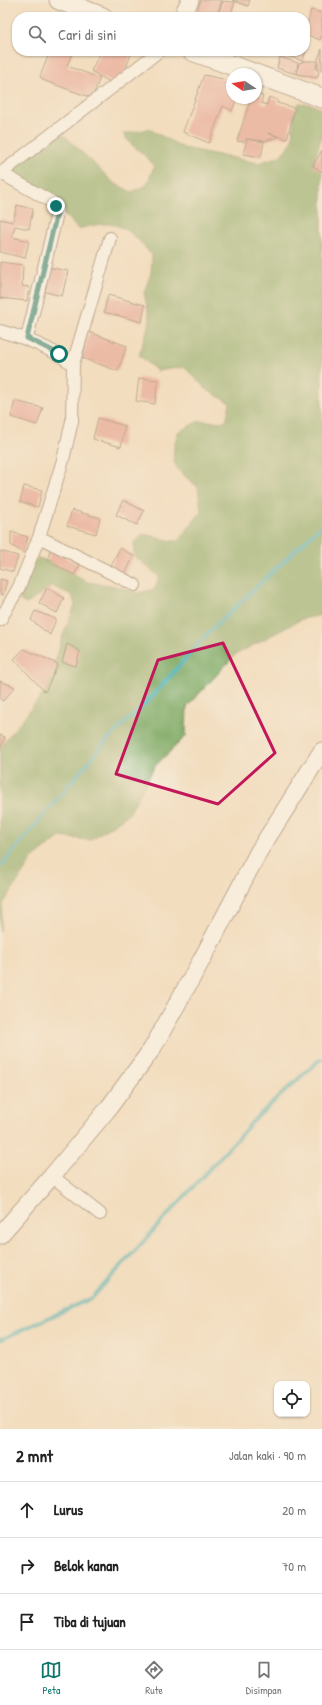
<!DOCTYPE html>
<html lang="id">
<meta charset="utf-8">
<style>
:root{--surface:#fff;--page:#f6f6f6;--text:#222;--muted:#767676;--line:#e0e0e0;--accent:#0f766e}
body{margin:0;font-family:"Patrick Hand",sans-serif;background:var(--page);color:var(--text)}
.controls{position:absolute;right:12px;bottom:12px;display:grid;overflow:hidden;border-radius:8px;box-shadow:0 1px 3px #0004}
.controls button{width:36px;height:36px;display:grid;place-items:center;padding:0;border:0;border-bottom:1px solid var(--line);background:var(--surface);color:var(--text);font:20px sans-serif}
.compass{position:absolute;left:226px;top:68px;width:36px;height:36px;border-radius:50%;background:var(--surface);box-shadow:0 1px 3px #0004;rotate:282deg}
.stop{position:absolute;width:12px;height:12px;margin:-9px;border:3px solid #0f766e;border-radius:50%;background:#fff}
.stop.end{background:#0f766e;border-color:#fff;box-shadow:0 1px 4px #0008}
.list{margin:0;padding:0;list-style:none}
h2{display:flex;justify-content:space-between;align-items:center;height:52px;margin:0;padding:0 16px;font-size:17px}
h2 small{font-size:13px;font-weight:400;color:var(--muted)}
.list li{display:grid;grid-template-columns:26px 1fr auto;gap:12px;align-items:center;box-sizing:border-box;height:56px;padding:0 16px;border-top:1px solid var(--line)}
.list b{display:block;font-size:15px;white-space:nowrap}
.list em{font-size:13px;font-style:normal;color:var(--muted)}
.icon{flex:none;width:22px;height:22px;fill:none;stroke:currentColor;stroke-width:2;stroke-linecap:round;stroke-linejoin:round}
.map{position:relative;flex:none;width:322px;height:1429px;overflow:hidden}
.search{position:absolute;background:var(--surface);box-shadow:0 1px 3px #0004;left:12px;right:12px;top:12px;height:44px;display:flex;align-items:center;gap:10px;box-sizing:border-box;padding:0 14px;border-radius:16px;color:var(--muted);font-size:15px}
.sheet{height:220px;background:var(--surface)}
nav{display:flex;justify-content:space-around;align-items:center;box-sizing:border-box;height:56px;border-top:1px solid var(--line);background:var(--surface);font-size:11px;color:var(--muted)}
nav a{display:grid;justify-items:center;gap:2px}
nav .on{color:var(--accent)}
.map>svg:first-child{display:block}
.forest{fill:#7ba760;stroke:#5b683f}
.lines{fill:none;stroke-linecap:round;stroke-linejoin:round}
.stream{stroke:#3fb0b8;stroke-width:4}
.building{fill:#e4928a}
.street-casing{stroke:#7b6956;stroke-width:14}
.secondary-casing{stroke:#7b6956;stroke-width:19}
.primary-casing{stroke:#7b6956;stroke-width:21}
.street{stroke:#fff;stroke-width:12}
.secondary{stroke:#fff;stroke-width:17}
.primary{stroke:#fff;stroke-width:19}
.route{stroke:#0f766e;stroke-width:5}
.marked{fill:none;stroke:#c2185b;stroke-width:3;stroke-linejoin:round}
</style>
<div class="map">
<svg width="322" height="1429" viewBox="0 0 322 1429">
<rect width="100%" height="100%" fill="#f7f3e8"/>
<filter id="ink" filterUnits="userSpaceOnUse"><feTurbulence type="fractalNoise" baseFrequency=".025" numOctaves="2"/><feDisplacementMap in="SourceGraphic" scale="8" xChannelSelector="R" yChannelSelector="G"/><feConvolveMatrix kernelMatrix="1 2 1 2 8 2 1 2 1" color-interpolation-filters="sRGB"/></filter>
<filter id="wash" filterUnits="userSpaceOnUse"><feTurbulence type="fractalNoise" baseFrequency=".012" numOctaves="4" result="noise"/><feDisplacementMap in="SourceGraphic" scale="16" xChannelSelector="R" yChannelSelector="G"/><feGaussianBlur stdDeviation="0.9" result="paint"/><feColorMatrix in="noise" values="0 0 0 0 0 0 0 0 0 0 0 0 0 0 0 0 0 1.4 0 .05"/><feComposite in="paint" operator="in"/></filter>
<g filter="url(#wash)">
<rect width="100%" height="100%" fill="#f2ddbe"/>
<path class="forest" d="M299 103 313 105 322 109V136L313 165 322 172V615L302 619 235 655 187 707 186 736 155 766 129 814 90 840 60 837 32 859 3 904 0 931V747L47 689 63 635 75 605 72 595 52 586 27 604 20 601 27 567 38 558 48 561 87 582 111 585 138 593 155 589 159 576 134 556V543L142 534C154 535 165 541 178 541L201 512 198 487C174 468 168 464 178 432L199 421 226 422 230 403 207 390 184 367 157 371 139 355 150 320 144 293 151 273 152 255C125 225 119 218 78 229L56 207 6 169 63 134 114 183 132 192 147 185 154 166C144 152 132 148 123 134L149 129 184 148 259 163 280 156 292 142 294 114Z"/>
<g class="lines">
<path class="stream" d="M0 867 106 741 151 698 207 634 322 525
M0 1340 92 1298 256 1118 318 1061 322 1059"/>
</g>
<g id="blocks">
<path class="building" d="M201 0H222L216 17H195Z
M232 0H250L248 6Z
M223 1 235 2 230 17H217Z
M311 10 322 13V35L320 40 305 34Z
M305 46 307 47 303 61 284 55 285 51H305Z
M322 49V70L318 69V59Z
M50 51H73L67 66 100 78 92 98 45 81 40 77Z
M101 51H132L124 74 110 82 91 71Z
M236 51H251L250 55Z
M261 51H279L278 56Z
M280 57 298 63 296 74 277 68Z
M305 61H317L316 69 319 72 317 78 297 74 299 63Z
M204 75 232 81V98H237L232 111 223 106 209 143 183 132Z
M256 94 263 96 261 103 267 105 269 97 278 100 277 103 295 108 287 139 268 133 278 137 265 141 246 139 244 142 237 141 251 98H256Z
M247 139 264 142 261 157 243 154Z
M322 150V172L313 166Z
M17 205 33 209 29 229 15 226 12 237 29 241 25 258 0 252V219L13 222Z
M0 262 23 265 22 286 29 287 27 301 0 298Z
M47 267 68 271 62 296 42 291Z
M108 295 145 305 142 322 104 312Z
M89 332 127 346 118 371 82 358Z
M139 378 158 380 155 404 136 401Z
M15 401 43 408 37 425 11 417Z
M98 418 125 426 121 447 93 439Z
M24 486 42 490 38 507 20 502Z
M123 500 144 511 137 525 116 515Z
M72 510 100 518 96 534 67 526Z
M11 532 28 537 23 553 11 545Z
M120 548 134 556 123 578 108 571Z
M50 549 80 565 74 575 48 561Z
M0 551 18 556 13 572 0 568Z
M0 579 7 581 3 595 0 594Z
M47 588 64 598 57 613 39 603Z
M35 611 56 619 50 635 31 620Z
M67 644 80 651 76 666 62 662Z
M24 649 58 664 45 692 14 659Z
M0 681 15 687 3 701 0 699Z
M0 735 5 737 0 749Z"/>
</g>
</g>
<g filter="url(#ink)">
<use href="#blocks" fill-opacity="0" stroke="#7b6956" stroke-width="1"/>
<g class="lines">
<g class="street-casing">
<path id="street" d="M1 173 52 202 56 207 57 213 27 338
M0 174 159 51
M0 331C27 338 50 348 73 364L72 421 63 460 39 537 19 587 0 620
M73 364 110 238
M39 537 135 585
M52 1176 100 1214"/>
</g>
<g class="secondary-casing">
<path id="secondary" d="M182 17 190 0
M0 1235 52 1176 107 1110 152 1049 201 961 259 851 322 751"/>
</g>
<g class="primary-casing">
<path id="primary" d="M59 0 103 17
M192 51 322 98"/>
</g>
<use href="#street" class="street"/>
<use href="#secondary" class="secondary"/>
<use href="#primary" class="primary"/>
</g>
</g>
<g class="lines" filter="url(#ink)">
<path class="route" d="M56 206 57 213 27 338 59 354"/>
</g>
<path d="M0 0H322V1429H0ZM223 643 275 753 218 804 116 774 158 660Z" fill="#f2ddbe" fill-opacity=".55" fill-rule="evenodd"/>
<path class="marked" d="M223 643 275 753 218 804 116 774 158 660Z"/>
</svg>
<div class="controls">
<button><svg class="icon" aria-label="locate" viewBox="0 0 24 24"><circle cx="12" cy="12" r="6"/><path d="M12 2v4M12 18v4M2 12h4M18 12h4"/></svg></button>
</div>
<svg class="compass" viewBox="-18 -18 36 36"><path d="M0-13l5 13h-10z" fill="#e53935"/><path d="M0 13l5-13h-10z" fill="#767676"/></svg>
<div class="stop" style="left:59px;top:354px"></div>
<div class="stop end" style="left:56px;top:206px"></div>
<div class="search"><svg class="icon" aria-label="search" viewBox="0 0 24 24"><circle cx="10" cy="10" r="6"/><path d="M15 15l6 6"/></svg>Cari di sini</div>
</div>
<section class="sheet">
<h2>2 mnt<small>Jalan kaki · 90 m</small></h2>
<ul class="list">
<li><svg class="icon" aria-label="ahead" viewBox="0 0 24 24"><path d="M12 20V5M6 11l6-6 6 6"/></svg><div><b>Lurus</b></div><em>20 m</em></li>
<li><svg class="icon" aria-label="right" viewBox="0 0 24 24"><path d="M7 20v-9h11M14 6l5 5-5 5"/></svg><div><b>Belok kanan</b></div><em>70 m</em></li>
<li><svg class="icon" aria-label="arrive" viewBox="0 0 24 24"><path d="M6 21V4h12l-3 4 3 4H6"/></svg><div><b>Tiba di tujuan</b></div></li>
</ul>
</section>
<nav>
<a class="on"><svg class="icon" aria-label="map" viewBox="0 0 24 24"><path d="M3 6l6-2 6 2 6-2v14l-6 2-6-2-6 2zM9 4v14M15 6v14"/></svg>Peta</a>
<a><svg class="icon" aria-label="directions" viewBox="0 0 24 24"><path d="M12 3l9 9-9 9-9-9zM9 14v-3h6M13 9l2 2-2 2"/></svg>Rute</a>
<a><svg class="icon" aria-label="saved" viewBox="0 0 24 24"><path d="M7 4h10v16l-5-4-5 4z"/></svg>Disimpan</a>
</nav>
